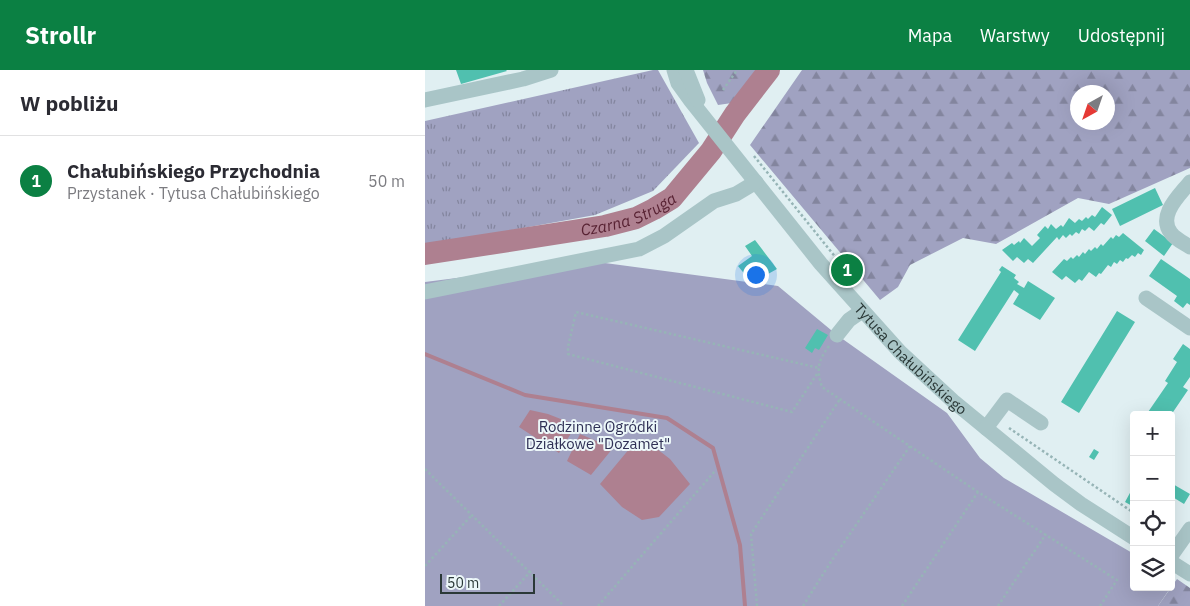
<!DOCTYPE html>
<html lang="pl">
<meta charset="utf-8">
<style>
:root{--surface:#fff;--page:#f2f2f3;--text:#2b2b33;--muted:#7c7c81;--line:#e1e1e2;--accent:#0b8043}
body{margin:0;font-family:"IBM Plex Sans",sans-serif;background:var(--page);color:var(--text)}
.controls{position:absolute;right:15px;bottom:15px;display:grid;overflow:hidden;border-radius:5px;box-shadow:0 5px 20px #0002}
.controls button{width:45px;height:45px;display:grid;place-items:center;padding:0;border:0;border-bottom:1px solid var(--line);background:var(--surface);color:var(--text);font:25px sans-serif}
.compass{position:absolute;left:645px;top:15px;width:45px;height:45px;border-radius:50%;background:var(--surface);box-shadow:0 5px 20px #0002;rotate:220deg}
.scale{position:absolute;left:15px;bottom:12px;width:95px;box-sizing:border-box;padding-left:5px;border:2px solid #2a3837;border-top:0;font-size:14px;line-height:18px;white-space:nowrap;color:#2a3837;-webkit-text-stroke:4px #ecf7f9;paint-order:stroke}
.you{position:absolute;left:330px;top:204px;width:18px;height:18px;margin:-12px;border:4px solid #fff;border-radius:50%;background:#1a73e8;box-shadow:0 0 0 8px #1a73e833}
.badge{display:grid;place-items:center;width:32px;height:32px;border-radius:50%;background:var(--accent);color:#fff;font-size:16px;font-weight:700}
.pin{position:absolute;translate:-50% -50%;border:2px solid #fff;box-shadow:0 1px 5px #0006}
.list{margin:0;padding:0;list-style:none}
h2{display:flex;justify-content:space-between;align-items:center;height:65px;margin:0;padding:0 20px;font-size:21px}
h2 small{font-size:16px;font-weight:400;color:var(--muted)}
.list li{display:grid;grid-template-columns:32px 1fr auto;gap:15px;align-items:center;box-sizing:border-box;height:90px;padding:0 20px;border-top:1px solid var(--line)}
.list b{display:block;font-size:19px;white-space:nowrap}
.list p{margin:0;font-size:16px;white-space:nowrap;color:var(--muted)}
.list em{font-size:16px;font-style:normal;color:var(--muted)}
.icon{flex:none;width:28px;height:28px;fill:none;stroke:currentColor;stroke-width:2;stroke-linecap:round;stroke-linejoin:round}
.map{position:relative;flex:none;width:765px;height:536px;overflow:hidden}
header{display:flex;align-items:center;gap:30px;box-sizing:border-box;height:70px;padding:0 25px;background:var(--accent);color:#fff}
header strong{font-size:24px}
nav{display:flex;gap:28px;margin-inline-start:auto;font-size:18px}
main{display:flex}
aside{flex:1;background:var(--surface)}
.map>svg:first-child{display:block}
.grass{fill:url(#grass-tufts)}
.forest{fill:url(#forest-firs);fill-rule:evenodd}
.garden{fill:#a0a2c1}
.water{fill:#ae8090}
.lines{fill:none;stroke-linecap:round;stroke-linejoin:round}
.stream{stroke:#ae8090;stroke-width:4}
.river{stroke:#ae8090;stroke-width:22}
.building{fill:#50c0af}
.path{stroke:#96b4b6;stroke-width:2.5;stroke-dasharray:2.5 2.5;stroke-linecap:butt}
.minor{stroke:#a9c5c7;stroke-width:15}
.labels{text-anchor:middle;dominant-baseline:central;stroke-width:4;stroke-linejoin:round;paint-order:stroke}
.street-label{font-size:15px;fill:#2a3837;stroke:#ecf7f9}
.park-label{font-size:15px;fill:#2f3055;stroke:#ecf7f9}
.water-label{font-size:16px;font-style:italic;fill:#582233;stroke:#ecf7f9}
</style>
<header>
<strong>Strollr</strong>
<nav><a>Mapa</a><a>Warstwy</a><a>Udostępnij</a></nav>
</header>
<main>
<aside>
<h2>W pobliżu<small></small></h2>
<ul class="list">
<li><span class="badge">1</span><div><b>Chałubińskiego Przychodnia</b><p>Przystanek · Tytusa Chałubińskiego</p></div><em>50 m</em></li>
</ul>
</aside>
<div class="map">
<svg width="765" height="536" viewBox="0 0 765 536">
<defs>
<pattern id="grass-tufts" width="24" height="20" patternUnits="userSpaceOnUse" patternTransform="scale(1.25)"><rect width="24" height="20" fill="#a0a2c1"/><path d="M3 7l-1-3M5 7V3M7 7l1-3M15 17l-1-3M17 17v-4M19 17l1-3" fill="none" stroke="#83859e"/></pattern>
<pattern id="forest-firs" width="22" height="20" patternUnits="userSpaceOnUse" patternTransform="scale(1.25)"><rect width="22" height="20" fill="#a0a2c1"/><path d="M5 1l3.5 6h-7zM16 11l3.5 6h-7z" fill="#83859e"/></pattern>
</defs>
<rect width="100%" height="100%" fill="#e0eff2"/>
<path class="grass" d="M228 0H233L274 73 228 121 170 145 0 176V51Z"/>
<path class="forest" d="M278 0H336L307 33 293 35 282 13Z
M377 0H765V98L684 134 653 128 571 174 538 168 485 195 473 217 455 230 325 75ZM682 22V52H652V22Z
M752 509 765 518V536H733Z"/>
<path class="garden" d="M165 191 353 216 412 265 522 343 555 388 579 408 709 484V517H746L733 536H0V212Z"/>
<path class="water" d="M105 340 123 344 151 355 134 383 94 357Z
M155 364 188 378 166 405 142 391Z
M223 372 245 389 265 414 234 447 217 450 197 437 175 414 205 378Z"/>
<g class="lines">
<path class="stream" d="M0 284 100 325 242 348 288 378 315 475 320 536"/>
<path class="river" id="s1" d="M0 184 180 156 211 148 229 139 247 128 286 81 310 44 344 0"/>
</g>
<path class="building" d="M31 0H81L82 1 36 14Z
M730 118 738 135 695 156 687 139Z
M677 137 687 145 679 155 676 153 669 161 664 157 660 161 657 159 654 164 651 162 647 166 645 164 641 168 638 165 634 170 632 167 608 193 603 189 599 193 592 187 588 191 577 180 587 173 589 175 594 171 595 173 599 168 607 176 615 168 612 165 620 156 623 159 626 154 631 159 636 155 638 157 644 148 650 153 654 149 657 151 661 147 663 149 667 145 670 147Z
M729 159 748 173 739 186 720 171Z
M698 163 719 180 716 185 713 183 710 187 707 185 703 189 701 188 698 192 695 190 692 194 689 192 686 197 683 195 676 204 674 203 671 207 664 202 657 211 654 209 650 213 641 206 637 210 627 202 639 189 642 191 646 187 648 189 652 185 654 187 658 182 660 184 664 179 666 181 670 177 672 179 676 174 678 176 686 167 688 169 691 165 694 167Z
M330 170 352 199 343 204 340 203 326 212 313 196 327 186 320 176Z
M736 189 765 209V235L762 233 758 238 749 231 752 226 724 206Z
M577 196 591 205 589 208 594 212 592 214 599 218 603 211 630 228 615 250 588 234 594 224 589 220 550 281 533 270 576 202 574 200Z
M692 241 710 252 654 343 636 332Z
M392 259 403 265 394 280 390 278 387 283 380 278Z
M758 274 765 279V307L758 317 763 320 746 345H721L743 313 740 311 752 292 748 289Z
M669 379 674 382 669 390 664 387Z
M746 413 765 424 759 434 746 426Z
M706 421 709 422V437L700 432Z"/>
<g class="lines">
<path class="path" d="M298 20 312 0
M329 86 416 194
M404 276C393 291 391 299 397 317L553 422 692 510 675 536
M392 304 367 342 143 284V277L151 242 394 298
M584 358 709 443
M0 399 139 536
M0 496 46 446
M74 536 106 501
M173 536 290 401
M332 536 326 464 415 329
M378 536 407 490 485 376
M477 536 553 422
M573 536 621 464"/>
<g class="minor">
<path id="s2" d="M249 0 253 13 266 31 396 194 475 282 528 331 629 414 656 434 709 468"/>
<path d="M261 0 273 30"/>
<path d="M0 30 98 9 126 0"/>
<path d="M765 112C755 125 732 145 746 163 750 169 759 173 765 177"/>
<path d="M0 222 214 179 239 166 289 131 311 124 331 112"/>
<path d="M721 228 765 258"/>
<path d="M412 265 424 250 437 241"/>
<path d="M561 358 582 330 616 353"/>
<path d="M746 486 765 459"/>
<path d="M746 492 765 504"/>
</g>
</g>
<g class="labels">
<g class="street-label">
<text stroke="none"><textPath href="#s2" startOffset="375">Tytusa Chałubińskiego</textPath></text>
</g>
<g class="park-label">
<text x="173" y="356">Rodzinne Ogródki<tspan x="173" dy="17">Działkowe "Dozamet"</tspan></text>
</g>
<g class="water-label">
<text stroke="none"><textPath href="#s1" startOffset="208">Czarna Struga</textPath></text>
</g>
</g>
</svg>
<div class="controls">
<button>+</button>
<button>−</button>
<button><svg class="icon" aria-label="locate" viewBox="0 0 24 24"><circle cx="12" cy="12" r="6"/><path d="M12 2v4M12 18v4M2 12h4M18 12h4"/></svg></button>
<button><svg class="icon" aria-label="layers" viewBox="0 0 24 24"><path d="M12 4l9 5-9 5-9-5zM3 14l9 5 9-5"/></svg></button>
</div>
<svg class="compass" viewBox="-18 -18 36 36"><path d="M0-13l5 13h-10z" fill="#e53935"/><path d="M0 13l5-13h-10z" fill="#7c7c81"/></svg>
<div class="scale">50 m</div>
<div class="you"></div>
<div class="pin badge" style="left:422px;top:200px">1</div>
</div>
</main>
